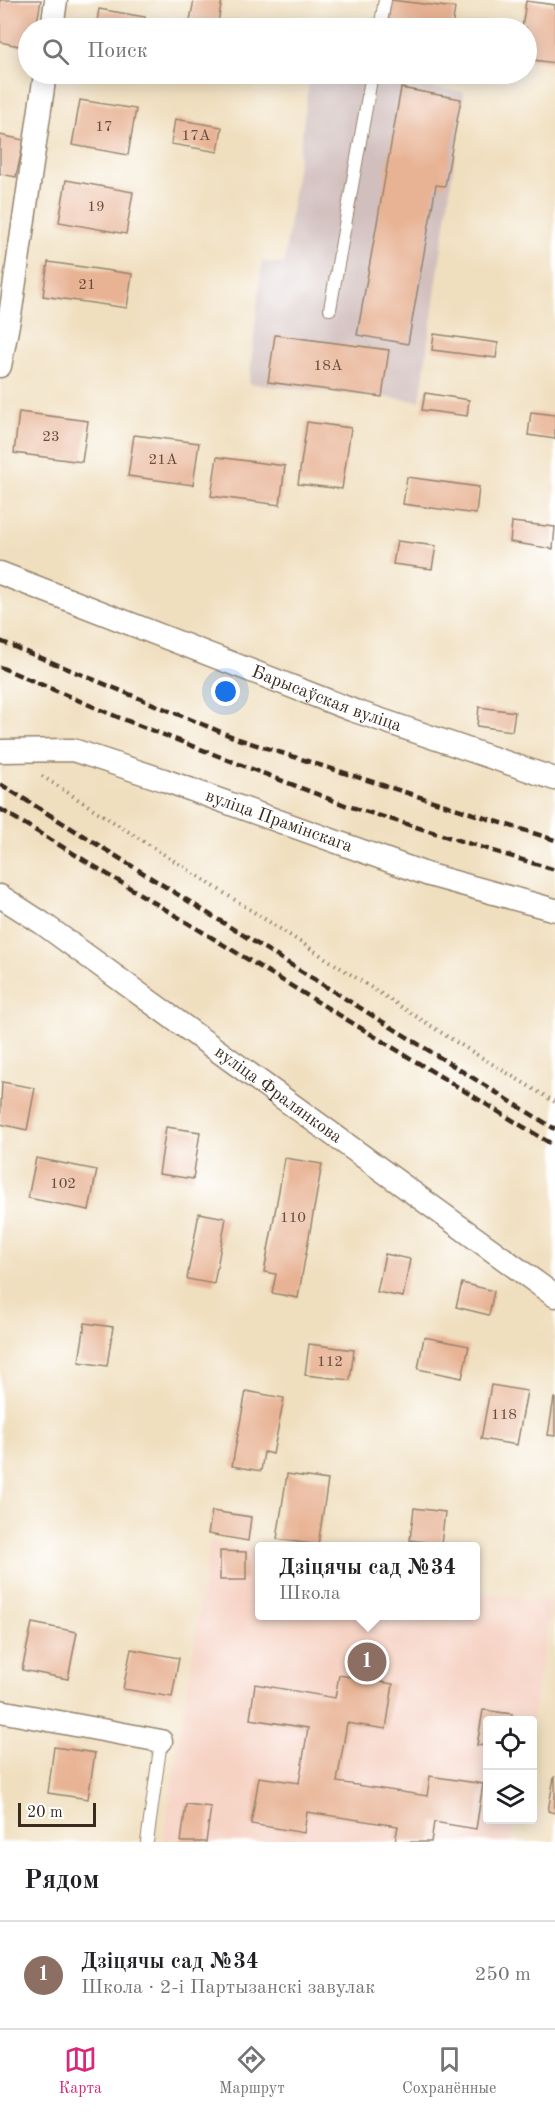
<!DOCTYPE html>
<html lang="ru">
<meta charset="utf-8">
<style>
:root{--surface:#fff;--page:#f2f2f2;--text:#202124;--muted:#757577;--line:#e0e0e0;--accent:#db2777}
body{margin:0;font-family:"Old Standard TT",serif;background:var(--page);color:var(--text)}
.controls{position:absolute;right:18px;bottom:18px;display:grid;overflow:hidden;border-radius:6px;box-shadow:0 3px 15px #0003}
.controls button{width:54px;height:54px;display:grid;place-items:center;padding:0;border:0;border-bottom:2px solid var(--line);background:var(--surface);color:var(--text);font:30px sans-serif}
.scale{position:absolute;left:18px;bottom:15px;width:78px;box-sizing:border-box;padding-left:6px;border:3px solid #3b2a1e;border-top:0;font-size:16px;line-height:21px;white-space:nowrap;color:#3b2a1e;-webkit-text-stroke:4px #fff;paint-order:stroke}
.you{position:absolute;left:226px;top:692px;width:21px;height:21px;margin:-15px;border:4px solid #fff;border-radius:50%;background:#1a73e8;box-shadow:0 0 0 9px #1a73e833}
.badge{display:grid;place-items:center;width:39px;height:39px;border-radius:50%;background:var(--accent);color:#fff;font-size:20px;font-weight:700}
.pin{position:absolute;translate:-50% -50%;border:3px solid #fff;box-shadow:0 2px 6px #0006}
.popup{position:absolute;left:255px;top:1542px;width:225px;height:78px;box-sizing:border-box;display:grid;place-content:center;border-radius:6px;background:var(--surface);filter:drop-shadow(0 2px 4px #0005);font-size:20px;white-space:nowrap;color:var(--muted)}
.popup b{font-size:22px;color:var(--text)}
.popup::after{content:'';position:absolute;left:50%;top:100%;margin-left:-12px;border:12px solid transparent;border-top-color:var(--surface)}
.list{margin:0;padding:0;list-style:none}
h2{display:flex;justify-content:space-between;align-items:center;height:78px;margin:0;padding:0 24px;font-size:26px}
h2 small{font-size:20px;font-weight:400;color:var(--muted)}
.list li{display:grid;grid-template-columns:39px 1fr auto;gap:18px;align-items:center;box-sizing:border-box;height:108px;padding:0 24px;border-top:2px solid var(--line)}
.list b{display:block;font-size:22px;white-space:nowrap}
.list p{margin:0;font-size:20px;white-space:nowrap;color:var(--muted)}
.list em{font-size:20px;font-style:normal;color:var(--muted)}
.icon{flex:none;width:33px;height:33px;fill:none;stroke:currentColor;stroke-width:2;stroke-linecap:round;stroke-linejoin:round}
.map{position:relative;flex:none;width:555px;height:1842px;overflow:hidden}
.search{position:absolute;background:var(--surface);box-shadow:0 3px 15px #0003;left:18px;right:18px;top:18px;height:66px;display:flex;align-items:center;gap:15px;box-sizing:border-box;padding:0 21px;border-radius:33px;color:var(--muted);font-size:22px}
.sheet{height:186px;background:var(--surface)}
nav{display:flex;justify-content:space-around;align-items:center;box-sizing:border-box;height:84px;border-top:2px solid var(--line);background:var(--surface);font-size:16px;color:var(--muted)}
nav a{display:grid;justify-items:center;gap:3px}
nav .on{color:var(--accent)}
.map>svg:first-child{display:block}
.built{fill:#f6d2c3}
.industrial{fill:#d1bfbd}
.building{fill:#e8b394}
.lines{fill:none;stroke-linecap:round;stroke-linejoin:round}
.service-casing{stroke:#96846e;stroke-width:14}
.minor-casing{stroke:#96846e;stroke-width:25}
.path{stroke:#96846e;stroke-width:4;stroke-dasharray:1.5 4.5;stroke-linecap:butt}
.service{stroke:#fff;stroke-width:12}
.minor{stroke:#fff;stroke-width:22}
.rail{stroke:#3b2a1e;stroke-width:4.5;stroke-dasharray:9 4.5;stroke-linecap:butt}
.labels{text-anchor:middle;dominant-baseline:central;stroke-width:4.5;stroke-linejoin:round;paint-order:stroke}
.number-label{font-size:15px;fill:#664c3c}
.street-label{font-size:18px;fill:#3b2a1e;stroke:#fff}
</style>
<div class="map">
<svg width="555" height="1842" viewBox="0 0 555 1842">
<rect width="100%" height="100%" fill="#fff"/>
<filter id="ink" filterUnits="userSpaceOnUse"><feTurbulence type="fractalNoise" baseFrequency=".0167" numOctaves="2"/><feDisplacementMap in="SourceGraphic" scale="12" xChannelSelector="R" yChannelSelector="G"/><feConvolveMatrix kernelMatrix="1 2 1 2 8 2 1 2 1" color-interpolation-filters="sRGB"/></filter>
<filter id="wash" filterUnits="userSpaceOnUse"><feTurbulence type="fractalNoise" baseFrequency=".008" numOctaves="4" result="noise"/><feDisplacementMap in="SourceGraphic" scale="24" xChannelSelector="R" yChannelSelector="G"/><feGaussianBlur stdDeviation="1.35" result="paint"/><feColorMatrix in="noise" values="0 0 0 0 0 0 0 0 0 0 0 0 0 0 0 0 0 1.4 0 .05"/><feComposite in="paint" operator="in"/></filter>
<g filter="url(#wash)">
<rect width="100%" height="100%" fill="#f0dfbf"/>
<path class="built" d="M210 1542 259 1551V1616H475V1590L552 1604 532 1720H488V1820H515L511 1842H163Z"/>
<path class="industrial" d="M310 74H328L464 92 420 401 249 384 262 262 284 264Z"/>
<g id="blocks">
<path class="building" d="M0 0H41L36 28H28V48L0 42Z
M194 0H222L217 28 189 25Z
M391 0 455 8 452 28H387Z
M526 1 555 5V63L526 59V28H522Z
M99 9 145 17 143 28H96Z
M401 88 461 99 445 186 436 185 408 344 357 335Z
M80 100 136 109 128 155 72 145Z
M175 119 222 127 218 152 171 144Z
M0 135 24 140 16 177 0 174Z
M66 180 133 192 126 234 59 222Z
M48 262 132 274 127 308 43 296Z
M434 334 498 343 496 358 432 350Z
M275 335 389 350 382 397 268 382Z
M425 393 469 400 467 416 422 410Z
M19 412 88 421 82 462 14 453Z
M531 412 555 415V439L528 435Z
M307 422 351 428 342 489 298 484Z
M134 435 199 443 193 485 128 476Z
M217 457 285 466 280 505 211 496Z
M407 477 479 487 476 514 403 504Z
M512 522 555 527 553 549 510 542Z
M397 541 436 546 432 569 393 564Z
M479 707 515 712 512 731 477 726Z
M2 1082 35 1088 27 1130 0 1124Z
M166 1127 200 1132 193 1179 159 1174Z
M36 1158 97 1170 89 1210 28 1198Z
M285 1158 322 1164 298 1298 272 1293 276 1274 264 1272Z
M199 1213 226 1218 214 1284 187 1279Z
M385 1254 410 1259 403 1297 377 1292Z
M462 1283 494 1291 489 1315 456 1307Z
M85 1323 113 1327 107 1366 79 1362Z
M424 1337 469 1346 462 1378 418 1369Z
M309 1344 354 1350 350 1380 305 1375Z
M491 1385 527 1391 517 1445 481 1439Z
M246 1391 284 1398 273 1454 264 1452 261 1471 232 1466Z
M554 1398H555V1436L548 1435Z
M287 1474 328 1480 318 1545 277 1539Z
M414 1508 445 1512 441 1544 410 1540Z
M212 1511 251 1517 248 1541 208 1534Z
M220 1551 246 1552V1580H220Z
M32 1623 77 1632 68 1679 22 1670Z
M131 1649 179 1658 172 1697 123 1689Z
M339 1675 393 1684 386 1729 347 1723 337 1782 427 1796 430 1776 483 1784 476 1829 434 1822 431 1842H395L398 1826 307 1812 304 1833 251 1824 259 1777 299 1783 308 1728 250 1719 255 1684 335 1698Z
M483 1710 512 1714 511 1720H488V1746L477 1745Z
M54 1747 95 1753 88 1799 48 1793Z
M554 1777H555V1813L548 1811Z
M186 1804 211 1807 206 1842H181Z"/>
</g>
</g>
<g filter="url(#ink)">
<use href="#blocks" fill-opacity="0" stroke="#96846e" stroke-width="1.5"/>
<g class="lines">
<g class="service-casing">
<path id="service" d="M380 28 385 0
M330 309 372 74
M147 1842 161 1741"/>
</g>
<g class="minor-casing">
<g id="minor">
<path d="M52 28 56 0"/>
<path d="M0 366 11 309 45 74"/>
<path id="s1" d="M0 573 352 710 555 779"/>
<path id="s2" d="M0 751 73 750 164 780 429 875 555 910"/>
<path id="s3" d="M0 896 42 923 555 1296"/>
<path d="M0 1711 161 1741"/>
</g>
</g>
<path class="path" d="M42 776 456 1042 555 1102"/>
<use href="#service" class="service"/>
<use href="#minor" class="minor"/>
<path class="rail" d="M0 641 238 739 555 840
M0 667 120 718 345 805 555 870
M0 784 555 1129
M0 809 555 1146"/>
</g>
</g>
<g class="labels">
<g class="number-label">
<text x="104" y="127">17</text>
<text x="196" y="136">17А</text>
<text x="96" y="207">19</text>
<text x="87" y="285">21</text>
<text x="328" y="366">18А</text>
<text x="51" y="437">23</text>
<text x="163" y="460">21А</text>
<text x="63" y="1184">102</text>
<text x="293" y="1218">110</text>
<text x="330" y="1362">112</text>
<text x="504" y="1415">118</text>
</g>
<g class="street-label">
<text stroke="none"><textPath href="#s1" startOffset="350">Барысаўская вуліца</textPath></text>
<text stroke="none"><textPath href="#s2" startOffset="291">вуліца Прамінскага</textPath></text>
<text stroke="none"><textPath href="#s3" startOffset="342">вуліца Фралянкова</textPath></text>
</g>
</g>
</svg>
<div class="controls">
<button><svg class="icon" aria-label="locate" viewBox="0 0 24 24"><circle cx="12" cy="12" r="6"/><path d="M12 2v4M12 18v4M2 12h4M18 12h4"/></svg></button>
<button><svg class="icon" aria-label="layers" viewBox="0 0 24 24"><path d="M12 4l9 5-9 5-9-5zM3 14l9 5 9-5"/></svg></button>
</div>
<div class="scale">20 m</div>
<div class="you"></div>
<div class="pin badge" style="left:367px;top:1662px;background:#8d6e63">1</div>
<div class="popup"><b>Дзіцячы сад №34</b>Школа</div>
<div class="search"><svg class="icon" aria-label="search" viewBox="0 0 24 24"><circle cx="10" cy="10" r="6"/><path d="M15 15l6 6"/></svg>Поиск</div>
</div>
<section class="sheet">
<h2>Рядом<small></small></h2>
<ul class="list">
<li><span class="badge" style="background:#8d6e63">1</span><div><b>Дзіцячы сад №34</b><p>Школа · 2-і Партызанскі завулак</p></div><em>250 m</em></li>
</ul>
</section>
<nav>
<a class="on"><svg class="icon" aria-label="map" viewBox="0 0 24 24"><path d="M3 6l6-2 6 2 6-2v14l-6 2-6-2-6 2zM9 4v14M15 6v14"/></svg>Карта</a>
<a><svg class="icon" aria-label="directions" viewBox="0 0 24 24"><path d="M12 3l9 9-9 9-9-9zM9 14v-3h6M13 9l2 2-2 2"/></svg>Маршрут</a>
<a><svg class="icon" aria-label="saved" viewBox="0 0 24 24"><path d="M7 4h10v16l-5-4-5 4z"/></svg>Сохранённые</a>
</nav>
